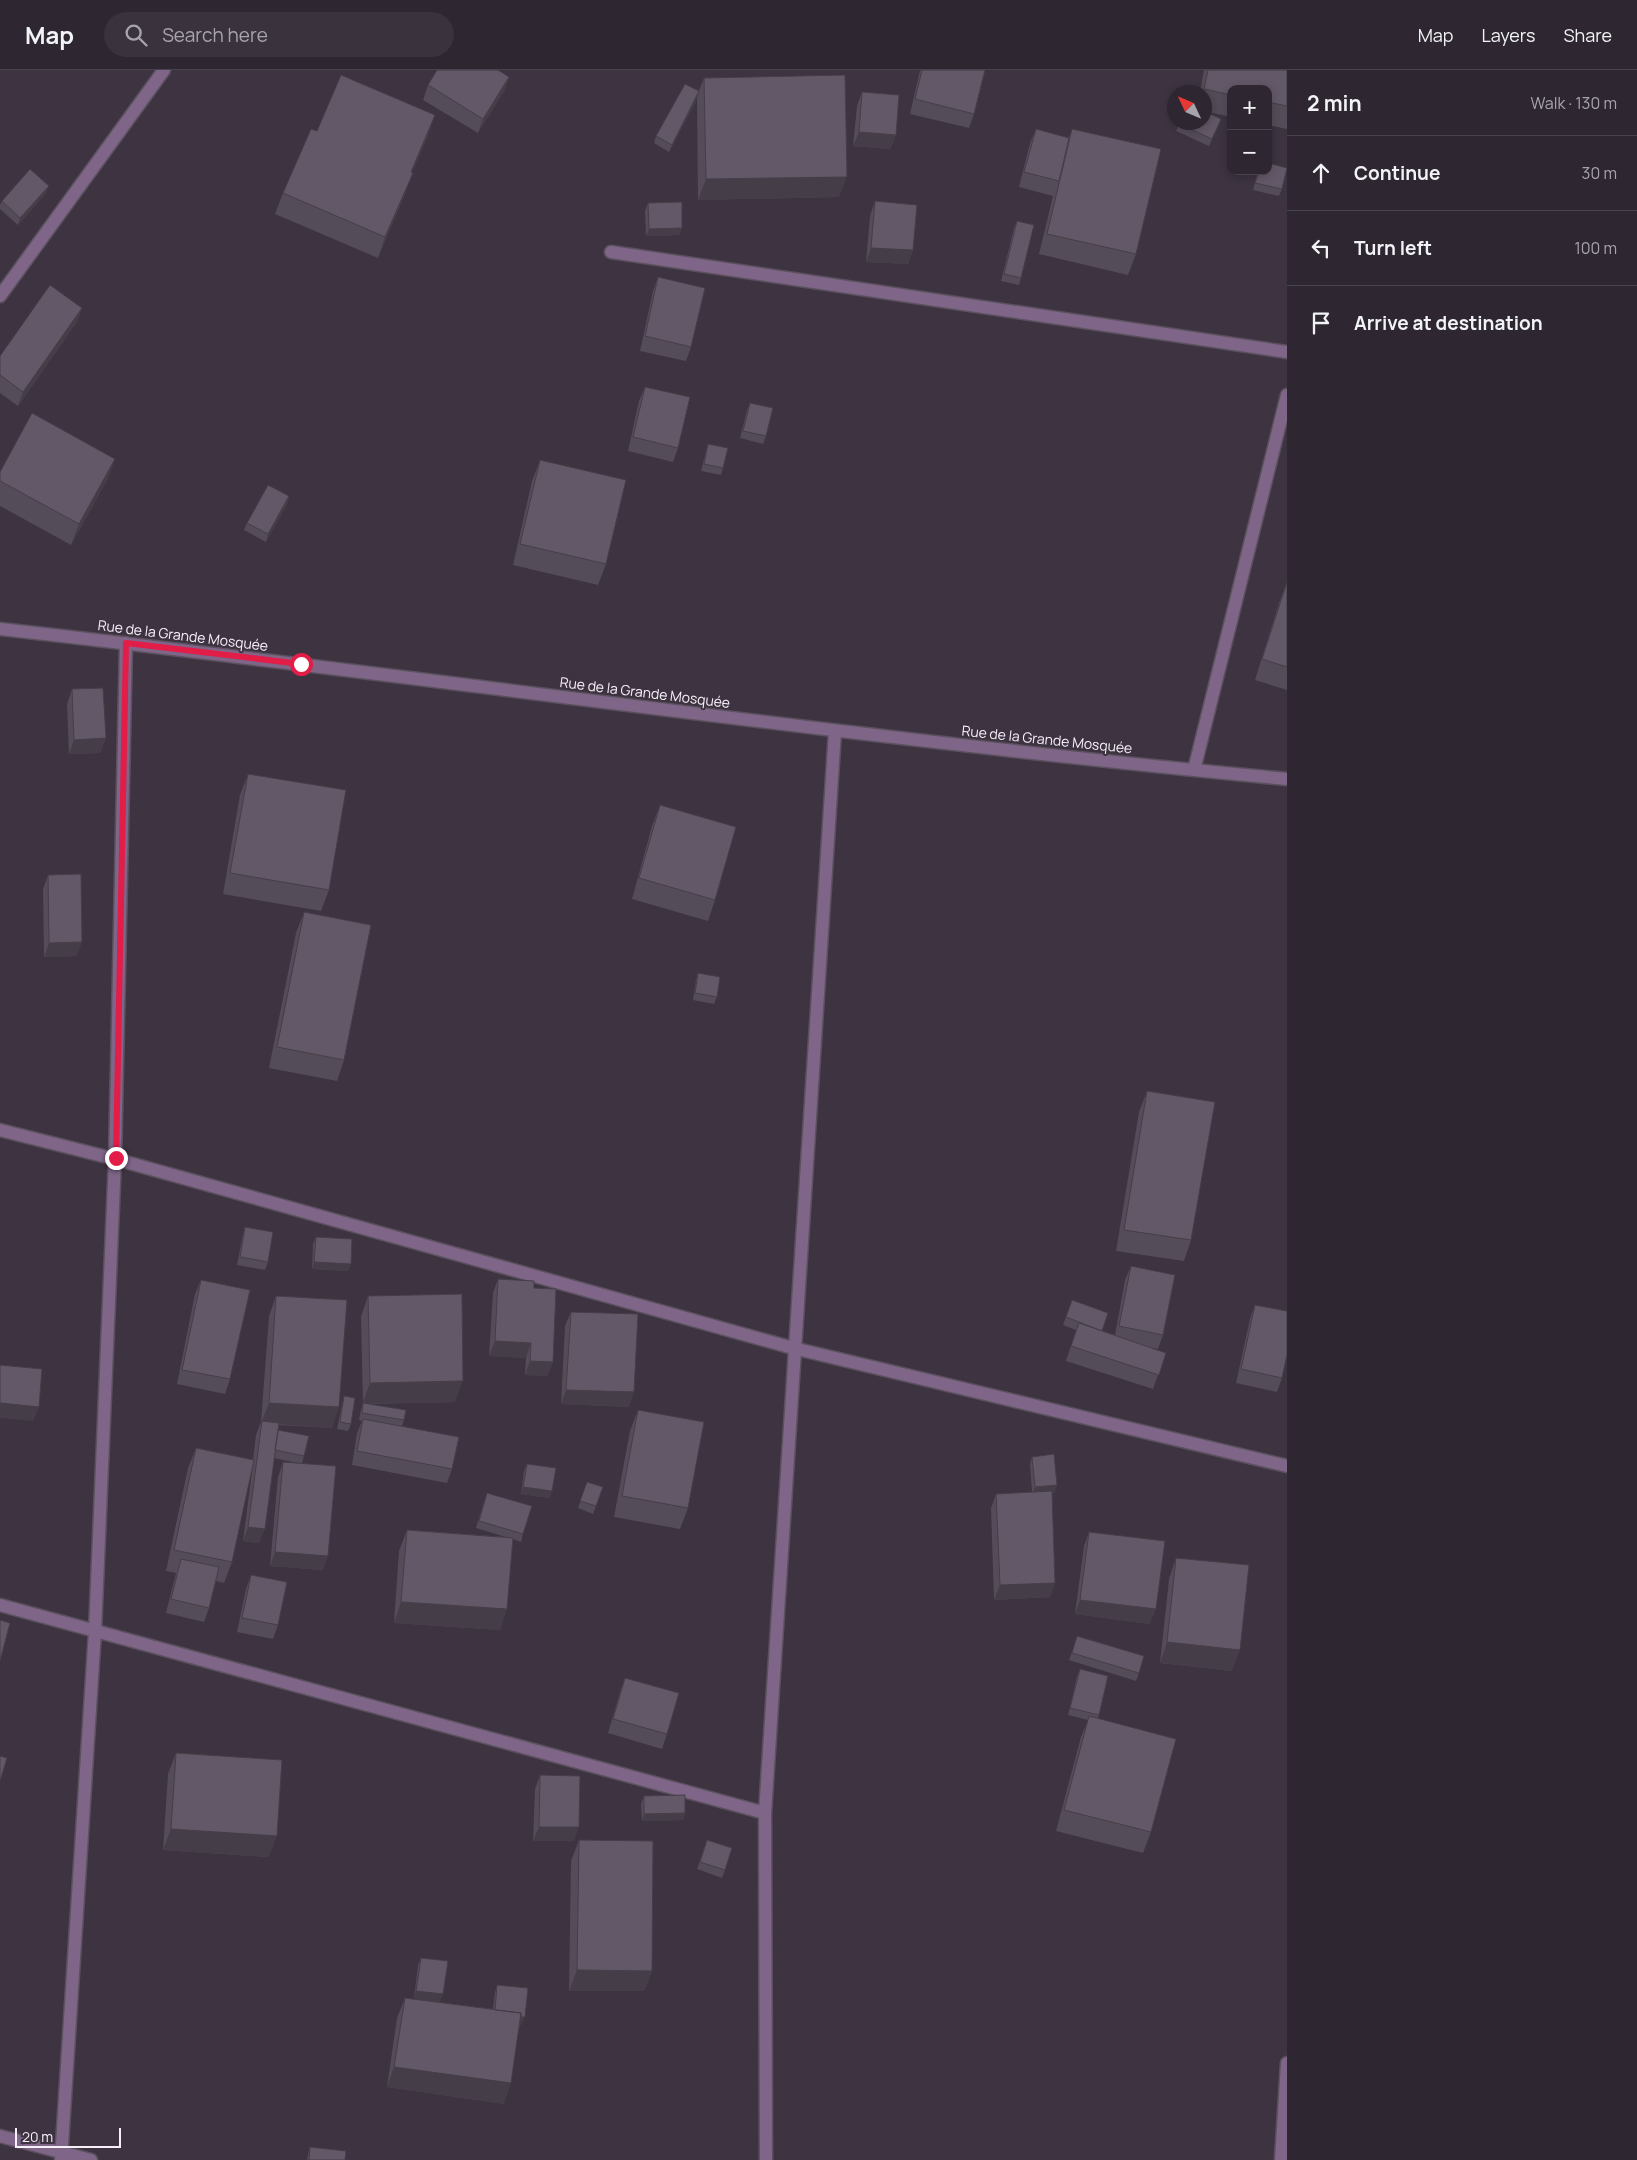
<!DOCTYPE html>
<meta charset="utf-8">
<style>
:root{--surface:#2e2631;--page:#3a323d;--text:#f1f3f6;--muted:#a7a5ab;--line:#49434d}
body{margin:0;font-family:Manrope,sans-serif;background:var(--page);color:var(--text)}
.controls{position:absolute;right:15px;top:15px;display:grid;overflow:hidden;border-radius:10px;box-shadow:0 2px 8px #0003}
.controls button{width:45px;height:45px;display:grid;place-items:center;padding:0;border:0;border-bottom:1px solid var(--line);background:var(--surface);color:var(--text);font:25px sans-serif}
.compass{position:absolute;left:1167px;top:15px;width:45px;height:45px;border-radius:50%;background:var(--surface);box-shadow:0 2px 8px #0003;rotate:314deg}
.scale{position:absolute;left:15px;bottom:12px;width:106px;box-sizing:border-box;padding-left:5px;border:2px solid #f7f0f9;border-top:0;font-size:14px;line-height:18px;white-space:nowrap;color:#f7f0f9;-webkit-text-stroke:4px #3d3341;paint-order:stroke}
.stop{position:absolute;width:15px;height:15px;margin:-11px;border:4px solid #e11d48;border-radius:50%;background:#fff}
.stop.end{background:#e11d48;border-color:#fff;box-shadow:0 1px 5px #0008}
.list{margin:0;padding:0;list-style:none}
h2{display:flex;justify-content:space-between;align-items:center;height:65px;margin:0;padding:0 20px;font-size:21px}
h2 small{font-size:16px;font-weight:400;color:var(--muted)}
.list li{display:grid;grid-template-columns:32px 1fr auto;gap:15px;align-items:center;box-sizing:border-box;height:75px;padding:0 20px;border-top:1px solid var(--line)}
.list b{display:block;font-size:19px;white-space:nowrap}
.list em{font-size:16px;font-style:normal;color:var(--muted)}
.icon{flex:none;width:28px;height:28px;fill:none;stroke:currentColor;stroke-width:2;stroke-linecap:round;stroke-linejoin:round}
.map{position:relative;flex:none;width:1287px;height:2090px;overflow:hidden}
header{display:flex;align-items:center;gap:30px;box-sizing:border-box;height:70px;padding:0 25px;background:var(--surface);border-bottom:1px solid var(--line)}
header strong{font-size:24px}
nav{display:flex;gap:28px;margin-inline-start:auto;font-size:18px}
.search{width:350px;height:45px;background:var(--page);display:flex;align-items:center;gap:12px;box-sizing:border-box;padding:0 18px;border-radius:28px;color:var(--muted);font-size:19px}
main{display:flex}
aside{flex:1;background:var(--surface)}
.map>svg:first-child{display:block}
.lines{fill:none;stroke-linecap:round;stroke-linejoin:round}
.minor-casing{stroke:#5b515e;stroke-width:15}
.minor{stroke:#7f6588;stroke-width:12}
.wall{fill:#554c59}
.shaded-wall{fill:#453e48}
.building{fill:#635867;stroke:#453e48}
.route{stroke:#e11d48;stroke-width:6}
.labels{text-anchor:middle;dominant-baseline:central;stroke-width:4;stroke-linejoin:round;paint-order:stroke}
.street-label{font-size:14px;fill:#f7f0f9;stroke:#3d3341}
</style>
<header>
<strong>Map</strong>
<div class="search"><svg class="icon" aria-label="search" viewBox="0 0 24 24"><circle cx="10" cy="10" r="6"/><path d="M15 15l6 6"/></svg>Search here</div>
<nav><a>Map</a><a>Layers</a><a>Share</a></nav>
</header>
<main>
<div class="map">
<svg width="1287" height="2090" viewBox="0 0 1287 2090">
<rect width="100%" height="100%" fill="#3d3341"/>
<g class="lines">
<g class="minor-casing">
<path id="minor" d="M611 182 1287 282
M0 226 164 0
M0 559C429 607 857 669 1287 709
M1194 700 1287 325
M0 1060 115 1089 793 1278 1287 1396
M0 1535 765 1743
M0 2066 91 2090
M61 2090 95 1561 115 1089 126 573
M766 2090 765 1743 835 661
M1281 2090 1287 1993"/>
</g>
<use href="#minor" class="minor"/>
</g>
<path class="wall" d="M920 0H985L974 44 969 58 910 44Z
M1204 0H1287V59L1268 55V19H1231V47L1208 42 1221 49 1209 76 1176 61 1180 52H1204V22H1200Z
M509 7 504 21 478 63 423 30 428 15Z
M704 8 839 127 698 130 697 29 669 82 654 73 656 66 699 21Z
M862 22 896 65 890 79 853 76 857 36Z
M1036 59 1069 68 1072 59 1136 184 1128 205 1039 184 1053 126 1019 117 1030 73Z
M317 61 428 66 412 102 405 124 378 188 275 144 283 123Z
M1258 101H1268L1282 119 1279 126 1253 120Z
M46 123 18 155 0 139V135L2 131Z
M875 131 913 180 908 194 866 192 870 146Z
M648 133 682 158 679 165 646 166 645 141Z
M1017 151 1021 208 1019 215 1001 211 1014 158Z
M658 207 691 277 686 291 640 281 653 221Z
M82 238 77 252 18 336 0 323V286Z
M645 317 678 378 673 392 628 381 639 331Z
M750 333 766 366 763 374 740 368 747 340Z
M708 374 723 398 721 405 701 401 706 381Z
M115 389 107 410 71 475 0 436V402Z
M540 390 606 494 598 515 513 495 532 411Z
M289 426 287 434 266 472 244 460 247 453Z
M1287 512V620L1255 610 1279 533Z
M72 619 106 668 100 683 69 684 67 634Z
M248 704 329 820 321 841 223 824 240 725Z
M660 735 715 830 708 851 632 829 652 756Z
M48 805 77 886 44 887 43 819Z
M304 842 344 990 337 1011 269 998 296 863Z
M698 903 717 927 714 934 693 930 696 910Z
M1147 1021 1191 1170 1184 1191 1116 1181 1139 1042Z
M245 1157 268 1192 265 1200 237 1195 243 1164Z
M316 1167 351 1194 348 1201 312 1199 313 1174Z
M1131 1196 1163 1265 1158 1279 1153 1278 1166 1283 1153 1319 1066 1291 1076 1260 1063 1255 1072 1230 1102 1261 1115 1265 1125 1210Z
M498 1209 534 1218 553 1292 547 1306 525 1305 526 1288 489 1286 493 1223Z
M201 1210 230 1309 225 1324 177 1314 195 1224Z
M276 1226 332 1358 278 1355V1360L304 1386 302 1394 274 1388 259 1473 243 1471 253 1394 232 1492 224 1513 216 1511 209 1538 204 1552 166 1543 176 1503 166 1501 188 1398 196 1378 253 1390 256 1365 261 1352 269 1246Z
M368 1226 455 1332 371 1334 404 1350 402 1356 452 1399 447 1413 352 1395 357 1363 362 1351 359 1350 361 1340 363 1334 361 1247Z
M1255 1235 1282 1308 1277 1322 1236 1313 1250 1249Z
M571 1242 629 1337 561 1334 565 1256Z
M344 1326 351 1354 348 1361 337 1359 342 1334Z
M638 1340 688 1438 680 1459 614 1447 630 1361Z
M1032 1387 1057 1415 1054 1423H1052L1055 1513 1050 1527 994 1530 991 1438 996 1424 1032 1422 1030 1394Z
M283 1392 323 1500 270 1496 278 1407Z
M527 1394 550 1428 521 1424 524 1401Z
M587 1412 603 1417 593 1444 578 1438Z
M487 1423 523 1464 521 1472 513 1469 500 1560 394 1553 399 1481 407 1460 506 1467 476 1458Z
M1089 1462 1150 1554 1075 1544 1084 1476Z
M1176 1488 1232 1601 1160 1593 1169 1509Z
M251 1505 278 1555 273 1569 237 1562 246 1519Z
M1075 1573 1139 1603 1136 1611 1069 1590Z
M1080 1599 1099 1645 1098 1648 1151 1762 1143 1783 1056 1761 1081 1667 1088 1650 1068 1645 1077 1606Z
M625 1608 667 1664 662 1679 608 1663 620 1622Z
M176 1683 269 1787 163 1780 168 1704Z
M540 1705 574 1771H533L535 1719Z
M644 1726 685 1743 683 1750 642 1751 641 1734Z
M579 1770 652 1901 644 1921H569L571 1791Z
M707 1770 725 1800 722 1808 697 1799Z
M421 1888 440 1932 414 1928 418 1895Z
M497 1915 522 1955 520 1954 504 2034 387 2017 397 1948 405 1928 493 1939 495 1922Z
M310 2077 345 2090H307L308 2084Z"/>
<path class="shaded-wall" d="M509 7 504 21 478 63 483 49Z
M699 21 697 29 669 82 672 75Z
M435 45 428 66 403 123 411 102Z
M1221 49 1219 56 1209 76 1212 69Z
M859 62 896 65 890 79 853 76Z
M413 103 405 124 378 188 385 167Z
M847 107 839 127 698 130 706 109Z
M49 116 46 123 18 155 20 148Z
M682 158 679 165 646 166 649 159Z
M871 178 913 180 908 194 866 192Z
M82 238 77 252 18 336 23 322Z
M115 389 107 410 71 475 79 454Z
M289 426 287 434 266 472 268 464Z
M106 668 100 683 69 684 74 670Z
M82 872 77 886 44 887 49 873Z
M314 1192 351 1194 348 1201 312 1199Z
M495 1271 531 1273 526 1288 489 1286Z
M530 1291 553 1292 547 1306 525 1305Z
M463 1311 455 1332 362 1334 370 1313Z
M566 1320 634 1322 629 1337 561 1334Z
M0 1333 39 1337 33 1351 0 1348Z
M269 1333 339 1337 332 1358 261 1353Z
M1057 1415 1054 1423 1032 1425 1035 1417Z
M523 1417 552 1421 550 1428 521 1424Z
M248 1457 265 1459 259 1473 243 1471Z
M275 1482 328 1486 323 1500 270 1496Z
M1055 1513 1050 1527 994 1530 1000 1515Z
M1080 1530 1156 1539 1150 1554 1075 1544Z
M401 1532 507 1539 500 1560 394 1553Z
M1167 1572 1240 1580 1232 1601 1160 1593Z
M685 1743 683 1750 642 1751 644 1744Z
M539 1757H579L574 1771H533Z
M171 1759 277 1766 269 1787 163 1780Z
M577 1900 652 1901 644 1921H569Z
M416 1921 443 1924 440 1932 414 1928Z
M494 1944 525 1947 522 1955 492 1951Z
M394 1997 511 2013 504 2034 387 2017Z"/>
<path class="building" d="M437 0H498L509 7 483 49 428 15Z
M922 0H985L974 44 915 29Z
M1208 0H1287V36L1268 32V19H1231V25L1204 19Z
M341 5 435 45 411 102 413 103 385 167 283 123 311 59 317 61Z
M845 5 847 107 706 109 704 8Z
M685 14 699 21 672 75 656 66Z
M862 22 899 25 896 65 859 62Z
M1204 41 1221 49 1212 69 1179 54 1180 52H1204Z
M1036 59 1069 68 1059 111 1024 102Z
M1072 59 1161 79 1136 184 1047 164Z
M1268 93 1287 98 1282 119 1255 113 1259 101H1268Z
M30 99 49 116 20 148 2 131Z
M875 131 917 135 913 180 871 178Z
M682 132V158L649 159 648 133Z
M1017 151 1034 155 1021 208 1004 204Z
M658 207 705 218 691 277 645 266Z
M50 215 82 238 23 322 0 305V286Z
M645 317 690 327 678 378 633 367Z
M750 333 773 338 766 366 743 361Z
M32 343 115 389 79 454 0 411V402Z
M708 374 728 378 723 398 704 394Z
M540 390 626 410 606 494 520 474Z
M268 415 289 426 268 464 247 453Z
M1287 512V597L1262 589Z
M103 618 106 668 74 670 72 619Z
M248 704 346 720 329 820 230 803Z
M660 735 736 757 715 830 639 808Z
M81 804 82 872 49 873 48 805Z
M304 842 371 855 344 990 277 977Z
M698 903 720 907 717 927 695 923Z
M1147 1021 1215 1032 1191 1170 1124 1160Z
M245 1157 273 1162 268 1192 240 1187Z
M316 1167 352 1169 351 1194 314 1192Z
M1131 1196 1175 1205 1163 1265 1119 1256Z
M498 1209 534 1211V1218L556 1219 553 1292 530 1291 531 1273 495 1271Z
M201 1210 250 1220 230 1309 182 1300Z
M462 1224 463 1311 370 1313 368 1226Z
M276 1226 347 1230 339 1337 269 1333Z
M1072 1230 1108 1243 1102 1261 1066 1247Z
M1255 1235 1287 1241V1285L1282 1308 1241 1299Z
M571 1242 638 1244 634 1322 566 1320Z
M1079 1253 1166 1283 1159 1305 1071 1276Z
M0 1295 42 1299 39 1337 0 1333Z
M344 1326 355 1328 351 1354 340 1352Z
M363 1333 406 1340 404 1350 362 1343Z
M638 1340 704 1352 688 1438 622 1426Z
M363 1349 459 1367 452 1399 357 1381Z
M262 1351 279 1353 265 1459 248 1457Z
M278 1360 309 1366 304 1386 275 1380Z
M196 1378 254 1390 232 1492 174 1480Z
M1054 1384 1057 1415 1035 1417 1032 1387Z
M283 1392 336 1396 328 1486 275 1482Z
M527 1394 556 1398 552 1421 523 1417Z
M587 1412 603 1417 596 1436 580 1431Z
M1052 1421 1055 1513 1000 1515 996 1424Z
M487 1423 532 1436 523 1464 479 1451Z
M407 1460 513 1468 507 1539 401 1532Z
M1089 1462 1165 1471 1156 1539 1080 1530Z
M1176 1488 1249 1495 1240 1580 1167 1572Z
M181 1489 219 1497 209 1538 171 1529Z
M251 1505 287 1512 278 1555 242 1548Z
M0 1550 10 1553 0 1591Z
M1077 1566 1144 1586 1139 1603 1072 1583Z
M1080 1599 1108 1606 1099 1645 1070 1638Z
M625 1608 679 1623 667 1664 613 1649Z
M1089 1646 1176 1669 1151 1762 1064 1740Z
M176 1683 282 1690 277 1766 171 1759Z
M0 1686 7 1688 0 1711Z
M540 1705 580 1706 579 1757H539Z
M685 1725V1743L644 1744V1726Z
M579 1770 653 1771 652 1901 577 1900Z
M707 1770 732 1778 725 1800 700 1792Z
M421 1888 448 1891 443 1924 416 1921Z
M497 1915 528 1918 525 1947H521V1943L495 1940Z
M405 1928 521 1943 511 2013 394 1997Z
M310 2077 346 2081 345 2090H309Z"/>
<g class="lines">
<path class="route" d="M116 1088 126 573 301 594"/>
</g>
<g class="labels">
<g class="street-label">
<text transform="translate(183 565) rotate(7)">Rue de la Grande Mosquée</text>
<text transform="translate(645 622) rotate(7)">Rue de la Grande Mosquée</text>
<text transform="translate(1047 669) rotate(6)">Rue de la Grande Mosquée</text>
</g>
</g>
</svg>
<div class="controls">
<button>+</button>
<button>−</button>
</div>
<svg class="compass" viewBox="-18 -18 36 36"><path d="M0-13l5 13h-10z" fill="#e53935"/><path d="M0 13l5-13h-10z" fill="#a7a5ab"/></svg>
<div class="scale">20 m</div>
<div class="stop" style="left:301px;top:594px"></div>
<div class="stop end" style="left:116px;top:1088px"></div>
</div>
<aside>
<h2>2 min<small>Walk · 130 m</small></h2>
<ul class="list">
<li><svg class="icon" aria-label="ahead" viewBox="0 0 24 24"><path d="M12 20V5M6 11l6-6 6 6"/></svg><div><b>Continue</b></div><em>30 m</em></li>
<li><svg class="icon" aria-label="left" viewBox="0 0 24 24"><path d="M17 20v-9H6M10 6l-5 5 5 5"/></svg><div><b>Turn left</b></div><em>100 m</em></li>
<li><svg class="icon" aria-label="arrive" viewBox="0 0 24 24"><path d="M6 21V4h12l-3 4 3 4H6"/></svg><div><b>Arrive at destination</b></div></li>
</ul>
</aside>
</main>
